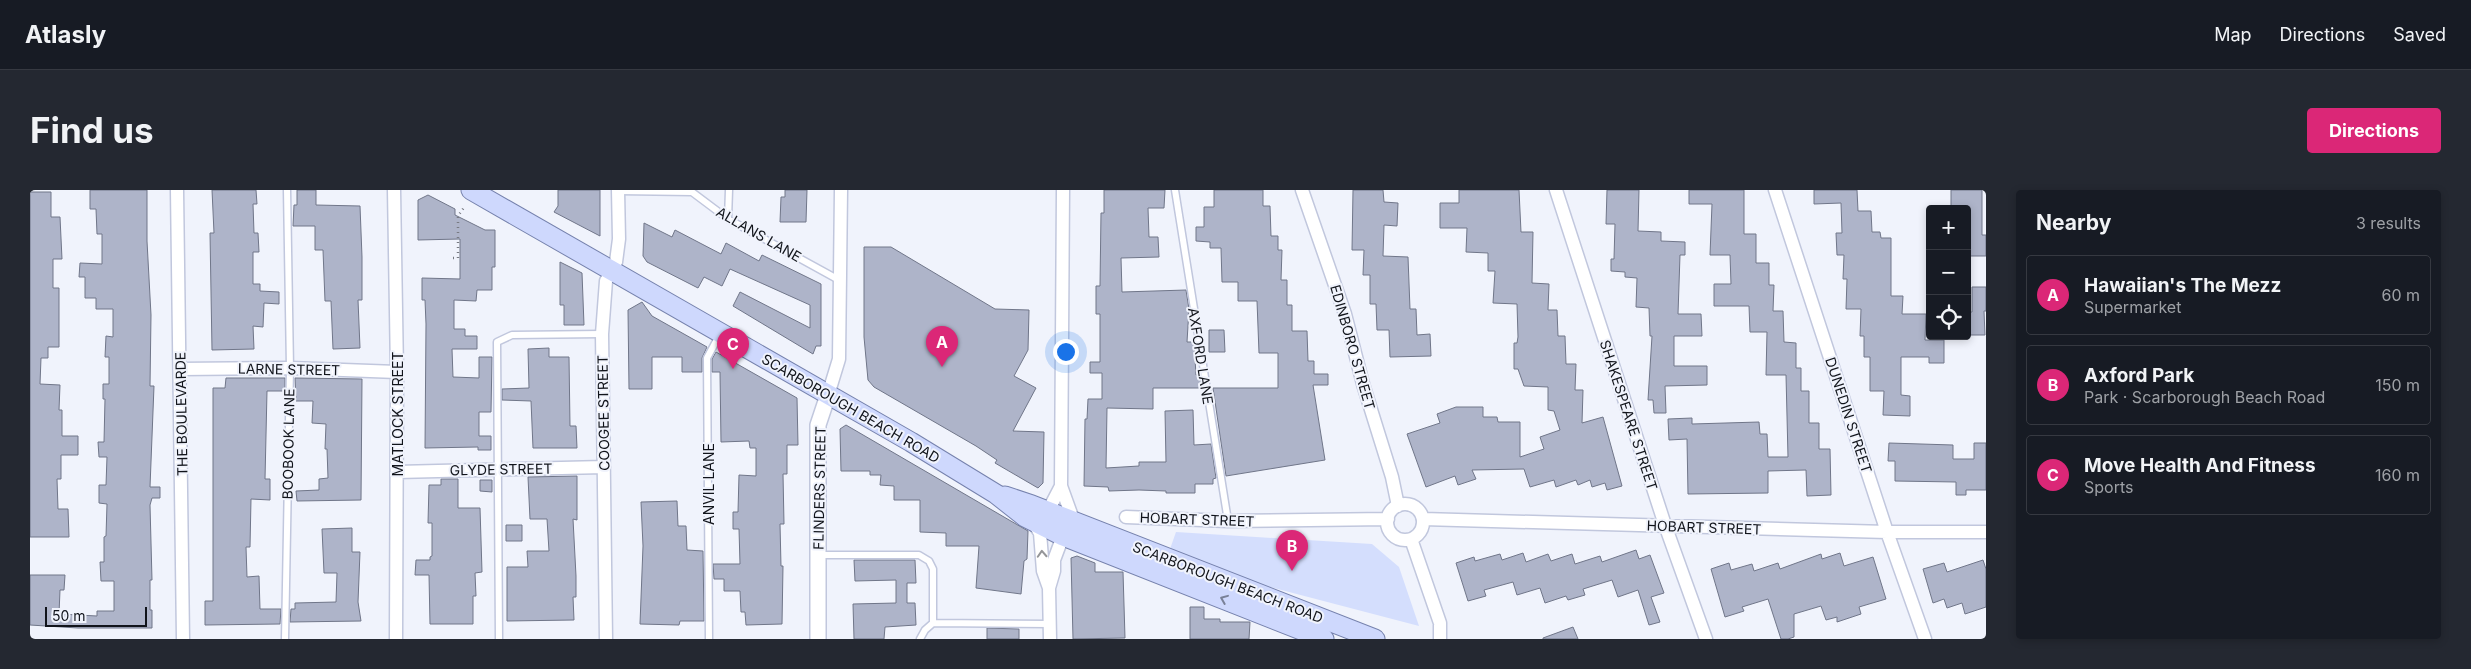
<!DOCTYPE html>
<meta charset="utf-8">
<style>
:root{--surface:#171b24;--page:#242831;--text:#f1f3f6;--muted:#9ea1a6;--line:#363941;--accent:#db2777}
body{margin:0;font-family:Inter,sans-serif;background:var(--page);color:var(--text)}
.controls{position:absolute;right:15px;top:15px;display:grid;overflow:hidden;border-radius:5px;box-shadow:0 2px 8px #0003}
.controls button{width:45px;height:45px;display:grid;place-items:center;padding:0;border:0;border-bottom:1px solid var(--line);background:var(--surface);color:var(--text);font:25px sans-serif}
.scale{position:absolute;left:15px;bottom:12px;width:102px;box-sizing:border-box;padding-left:5px;border:2px solid #11141b;border-top:0;font-size:14px;line-height:18px;white-space:nowrap;color:#11141b;-webkit-text-stroke:4px #f0f3fc;paint-order:stroke}
.you{position:absolute;left:1035px;top:161px;width:18px;height:18px;margin:-12px;border:4px solid #fff;border-radius:50%;background:#1a73e8;box-shadow:0 0 0 8px #1a73e833}
.badge{display:grid;place-items:center;width:32px;height:32px;border-radius:50%;background:var(--accent);color:#fff;font-size:16px;font-weight:700}
.pin{position:absolute;translate:-50% -41px;filter:drop-shadow(0 1px 2px #0008)}
.pin::after{content:'';position:absolute;top:26px;width:18px;height:15px;background:inherit;clip-path:polygon(0 0,100% 0,50% 100%)}
.list{margin:0;padding:0;list-style:none}
h2{display:flex;justify-content:space-between;align-items:center;height:65px;margin:0;padding:0 20px;font-size:21px}
h2 small{font-size:16px;font-weight:400;color:var(--muted)}
.list li{display:grid;grid-template-columns:32px 1fr auto;gap:15px;align-items:center;box-sizing:border-box;height:80px;margin:0 10px 10px;padding:0 10px;border:1px solid var(--line);border-radius:5px}
.list b{display:block;font-size:19px;white-space:nowrap}
.list p{margin:0;font-size:16px;white-space:nowrap;color:var(--muted)}
.list em{font-size:16px;font-style:normal;color:var(--muted)}
.icon{flex:none;width:28px;height:28px;fill:none;stroke:currentColor;stroke-width:2;stroke-linecap:round;stroke-linejoin:round}
.map{position:relative;flex:none;width:1956px;height:449px;overflow:hidden;border-radius:5px}
header{display:flex;align-items:center;gap:30px;box-sizing:border-box;height:70px;padding:0 25px;background:var(--surface);border-bottom:1px solid var(--line)}
header strong{font-size:24px}
nav{display:flex;gap:28px;margin-inline-start:auto;font-size:18px}
.intro{display:flex;align-items:center;justify-content:space-between;box-sizing:border-box;height:120px;padding:0 30px}
h1{margin:0;font-size:35px}
.button{padding:12px 22px;border-radius:5px;background:var(--accent);color:#fff;font-size:18px;font-weight:700}
main{display:flex;gap:30px;padding:0 30px}
aside{flex:1;background:var(--surface);border-radius:5px;box-shadow:0 2px 8px #0003}
.map>svg:first-child{display:block}
.green{fill:#d4defd}
.building{fill:#aeb4c9;stroke:#707689}
.lines{fill:none;stroke-linecap:round;stroke-linejoin:round}
.service-casing{stroke:#c1c7dd;stroke-width:9}
.minor-casing{stroke:#c1c7dd;stroke-width:15}
.tertiary-casing{stroke:#c1c7dd;stroke-width:18}
.primary-casing{stroke:#7682ad;stroke-width:21}
.path{stroke:#787b83;stroke-width:2.5;stroke-dasharray:1 4;stroke-linecap:butt}
.service{stroke:#fff;stroke-width:6}
.minor{stroke:#fff;stroke-width:12}
.tertiary{stroke:#fff;stroke-width:15}
.primary{stroke:#ced8fd;stroke-width:19}
.oneway{stroke:#949598}
.oneway2{stroke:#798097}
.labels{text-anchor:middle;dominant-baseline:central;stroke-width:4;stroke-linejoin:round;paint-order:stroke}
.street-label{font-size:14px;fill:#11141b;stroke:#f0f3fc}
</style>
<header>
<strong>Atlasly</strong>
<nav><a>Map</a><a>Directions</a><a>Saved</a></nav>
</header>
<div class="intro"><h1>Find us</h1><a class="button">Directions</a></div>
<main>
<div class="map">
<svg width="1956" height="449" viewBox="0 0 1956 449">
<rect width="100%" height="100%" fill="#f0f3fc"/>
<path class="green" d="M1146 342 1342 354 1369 377 1389 436 1236 396 1140 359Z"/>
<path class="building" d="M60 0H117V51L121 125 120 196H124L120 297H130V308H122L120 315 122 390H120V420H122V438H48L0 435V385H35L34 400H30L29 424 67 426V421H84V391H71L70 372H74V347L76 346 77 314 69 313V295H76L77 267H69L68 252H74L75 209H73V194H79V167H75L76 146 83 147V119H66V108H55V87H49L50 73 72 74V44H67L66 19H60Z
M182 0H226L227 14H223L224 43H228L229 62H223V94H230V101L249 102V114L234 113 233 137 223 136 224 159 182 160 180 43H184Z
M267 0H286V15L330 16 332 67V110H328L330 158 303 159 301 111H295L293 60H285V36H263L264 15H267Z
M528 0H570V46L524 22 528 16Z
M755 0H777L776 32H750L751 7H755Z
M1074 0H1135L1134 18H1118L1119 47H1128L1129 67 1091 68 1092 102 1156 100 1159 119 1157 152H1164L1166 185 1169 184 1172 198H1123V219L1077 218 1076 278 1109 276V272H1136L1135 221 1163 220 1164 255 1181 254 1186 288 1183 289V294H1165V303H1136V301L1109 300 1079 301 1078 297 1054 296 1055 229H1057L1058 209H1072V183H1060V172H1070V124H1066V96H1070L1071 23H1074Z
M1184 0H1233V16H1240L1241 46H1248V60H1252L1251 90H1257V115H1262V141H1277L1278 171H1284V184H1298V195H1283L1295 270 1196 286 1183 198H1248V163H1229L1227 111H1208V92H1192L1191 58H1180V52L1166 51V37H1174V17H1184Z
M1323 0H1353L1354 12 1368 13 1367 36 1354 35 1353 66 1378 67 1380 119H1386L1387 145 1400 144 1401 166 1360 167 1359 140H1347L1346 114H1340V85H1333L1334 60H1322Z
M1429 0H1489L1491 42H1503L1502 93 1519 94 1518 120H1527L1528 146H1535L1536 174H1546L1545 200H1553L1552 233 1573 227 1592 296 1577 300 1575 293 1562 297 1560 290 1548 295 1546 290 1526 297 1524 290 1500 297 1494 279 1442 280 1446 289 1428 295 1425 286 1396 297 1377 244 1410 233 1407 224 1426 217H1453V227H1467L1468 232H1490V267L1514 259 1510 247 1530 240 1524 221 1518 220V197L1494 196 1488 179H1484V153H1487L1488 147 1487 114 1463 113 1465 81H1458V63L1436 62 1437 38H1410V13H1429Z
M1577 0H1609L1608 41 1631 42V51L1655 52V65H1650L1648 124H1671L1672 146H1644V176H1677V195L1635 196 1636 223H1624L1623 210H1618L1622 146H1620L1619 118 1606 117 1607 88 1595 87V82L1581 81V69H1584L1585 34H1576Z
M1659 0H1714V44H1726V73H1739V95H1744L1743 121H1753L1754 152 1766 153V178H1771V201H1779V233H1789V259H1800L1801 305 1777 306 1776 280 1738 281V303L1658 304 1657 249 1639 250 1638 229 1662 228V234L1729 232 1730 244H1737L1738 267H1758L1756 185H1736L1737 142H1720L1719 116H1684V94H1701L1700 65H1680L1682 14H1659Z
M1784 0H1827L1828 21H1841L1842 42H1850L1851 48H1861V106H1873L1872 124H1896L1895 150H1914V173H1899V167H1871V205L1880 206V226L1853 225 1854 201H1840V167H1834V146H1830L1831 119H1816L1817 89H1813L1814 65H1807L1806 43H1812L1811 13 1784 14Z
M1921 0H1952V45H1956V66H1937V19H1921Z
M0 2H21V27H30L32 69H23V98H29V157H18V168H11L10 194 30 195 29 220H32V246H48V265H31V289H27L28 319H38L39 347H0Z
M398 5 425 19V25L455 40H465V77H462V100H447L446 111 424 110V139H435V146H447V159H422L423 187 449 188V167H462L461 222H449V246H461V260H448V257L395 258 396 134 395 110H392V88L430 89V49L388 50V10Z
M614 33 642 47 645 40 691 64 696 53 729 71 732 65 791 94V156H786L783 164 703 116 710 102 780 138V115L700 79 692 96 674 87 668 98 617 72 613 66Z
M834 57H861L965 119 999 120 998 160 984 186 1006 198 983 241 1014 242 1013 293 1008 298 965 273 967 270 946 256 844 197 838 190 834 147Z
M530 72 552 83 554 135H534V115H530Z
M1942 97H1956V121H1954L1955 145H1937V122H1942Z
M612 112 622 126 677 157 672 168V182H652V167H622V199H599L598 120Z
M1179 140H1194L1195 162H1179Z
M519 158V167H539L540 236H546L547 258H503L501 211 472 210V199L499 198 498 159Z
M686 162 767 208 768 255H757V284H753L754 334H750L751 376H753L752 434 716 435 715 422H711L710 401H694V389H684L683 374H710L709 339H703V322H708L709 285 726 286V258H720L719 251 691 252 690 182H682V169Z
M196 188H255V201H237L235 289H240V310L221 309 220 357H216L217 387 229 386 230 419H251L250 434 175 435V411H183V198H195Z
M265 188 332 189 331 310 267 311 266 301 289 300V289L298 288 297 259H295L296 234 282 233 283 211H266Z
M816 235 998 341 997 369 994 371 991 404 946 398 949 356H916V343L890 342V310H864V296L850 295 851 285H840V281H811L810 239Z
M1859 253 1923 255V269H1944V253H1956V300H1936V305H1926V292L1865 291V271H1858Z
M547 286V330L543 329 546 386V407H543L544 430 477 431V377H498L497 361H519L517 329H500L498 287Z
M411 289H428V318H450L452 382 445 383 446 406H443V434H400L399 385H385L386 370H400V367L402 366V333H398L399 295H411Z
M450 290H462V302L450 301Z
M647 311 648 336H656L657 360 673 361 674 431H650L649 435 610 434 613 356 611 312Z
M476 335H492V351H476Z
M322 338V362H330L328 412 331 431 260 432 261 419H265V413L306 412 307 383H294L292 339Z
M1606 360 1609 369 1620 365 1634 403 1621 407 1630 432 1619 435 1608 400 1588 407 1582 390 1553 399 1555 405 1538 410 1536 406 1515 413 1510 398 1487 405 1483 392 1454 400 1456 406 1438 411 1426 373 1444 367 1445 371 1470 364 1472 370 1493 363 1496 372 1518 364 1521 371 1542 364 1545 374 1570 366 1572 372Z
M1810 363 1814 376 1843 367 1856 409 1829 417 1831 424 1807 432V427L1796 430 1791 416 1764 424V447L1758 449H1751L1738 409 1712 417 1714 421 1695 427 1681 379 1699 373 1701 380 1722 374 1724 381 1748 373 1750 379 1791 364 1792 369Z
M1047 366 1065 373V382H1093L1095 448 1043 449 1041 368Z
M824 370H885L886 393H877V413H885L886 435 855 437 854 449H824L823 414 866 413V390L825 391Z
M1953 370 1956 379V417L1935 424 1932 413 1917 418 1914 409 1903 413 1893 379 1914 373 1917 382Z
M1160 417H1174V429H1190V432H1220L1219 449H1160Z
M1543 437 1548 449H1513V448Z
M957 438 989 439V449H957Z"/>
<g class="lines">
<g class="service-casing">
<path id="service" d="M1145 0 1198 331
M588 1 662 2 698 29 809 90
M698 29 699 0
M788 365H889L899 371 903 379V433
M255 449 260 178 257 0
M469 449 467 152 482 145 572 144
M679 449 677 168 690 144
M890 449 895 440 903 433 1020 434"/>
</g>
<g class="minor-casing">
<path id="minor" d="M147 0 153 449
M364 0 367 182 366 449
M1033 0 1031 296 1044 332
M1272 0 1315 124 1333 194 1362 287 1368 316
M1526 0 1635 335 1676 449
M1745 0 1857 342 1895 449
M150 179 260 178 367 182
M798 205 809 169 811 0
M367 282 574 277
M1357 332a18 18 0 1 1 36 0a18 18 0 1 1-36 0Z
M1096 327 1198 331 1358 329
M1393 329 1857 342H1956
M1003 332 1010 343 1013 381 1019 398 1020 449
M1381 349 1410 433V449
M1019 398 1024 381V370L1033 346 1027 331 1018 321 1031 296
M576 449 572 144 576 91 586 72 589 49 588 0"/>
</g>
<g class="tertiary-casing">
<path id="tertiary" d="M788 449V235L798 205"/>
</g>
<g class="primary-casing">
<path id="primary" d="M441 0 881 252 966 304 995 327 1033 346 1294 449
M975 306 1002 315 1345 449"/>
</g>
<path class="path" d="M423 68H428V26L435 16"/>
<use href="#service" class="service"/>
<use href="#minor" class="minor"/>
<use href="#tertiary" class="tertiary"/>
<use href="#primary" class="primary"/>
</g>
<defs><path id="oneway-chevron" d="M-2-3.5L2.5 0L-2 3.5" fill="none" stroke-width="1.6" stroke-linecap="round" stroke-linejoin="round" transform="scale(1.25)"/></defs>
<use class="oneway" href="#oneway-chevron" transform="translate(1012 364) rotate(-93)"/>
<use class="oneway2" href="#oneway-chevron" transform="translate(1194 409) rotate(-158)"/>
<g class="labels">
<g class="street-label">
<text transform="translate(729 44) rotate(30)">ALLANS LANE</text>
<text transform="translate(1323 157) rotate(74)">EDINBORO STREET</text>
<text transform="translate(1171 166) rotate(81)">AXFORD LANE</text>
<text transform="translate(259 179) rotate(1)">LARNE STREET</text>
<text transform="translate(821 218) rotate(30)">SCARBOROUGH BEACH ROAD</text>
<text transform="translate(573 223) rotate(-91)">COOGEE STREET</text>
<text transform="translate(151 224) rotate(-91)">THE BOULEVARDE</text>
<text transform="translate(367 224) rotate(-90)">MATLOCK STREET</text>
<text transform="translate(1599 225) rotate(72)">SHAKESPEARE STREET</text>
<text transform="translate(1819 225) rotate(72)">DUNEDIN STREET</text>
<text transform="translate(258 254) rotate(-89)">BOOBOOK LANE</text>
<text transform="translate(471 279) rotate(-1)">GLYDE STREET</text>
<text transform="translate(678 294) rotate(-90)">ANVIL LANE</text>
<text transform="translate(789 298) rotate(-89)">FLINDERS STREET</text>
<text transform="translate(1167 329) rotate(2)">HOBART STREET</text>
<text transform="translate(1674 337) rotate(2)">HOBART STREET</text>
<text transform="translate(1198 392) rotate(21)">SCARBOROUGH BEACH ROAD</text>
</g>
</g>
</svg>
<div class="controls">
<button>+</button>
<button>−</button>
<button><svg class="icon" aria-label="locate" viewBox="0 0 24 24"><circle cx="12" cy="12" r="6"/><path d="M12 2v4M12 18v4M2 12h4M18 12h4"/></svg></button>
</div>
<div class="scale">50 m</div>
<div class="you"></div>
<div class="pin badge" style="left:912px;top:177px">A</div>
<div class="pin badge" style="left:1262px;top:381px">B</div>
<div class="pin badge" style="left:703px;top:179px">C</div>
</div>
<aside>
<h2>Nearby<small>3 results</small></h2>
<ul class="list">
<li><span class="badge">A</span><div><b>Hawaiian's The Mezz</b><p>Supermarket</p></div><em>60 m</em></li>
<li><span class="badge">B</span><div><b>Axford Park</b><p>Park · Scarborough Beach Road</p></div><em>150 m</em></li>
<li><span class="badge">C</span><div><b>Move Health And Fitness</b><p>Sports</p></div><em>160 m</em></li>
</ul>
</aside>
</main>
